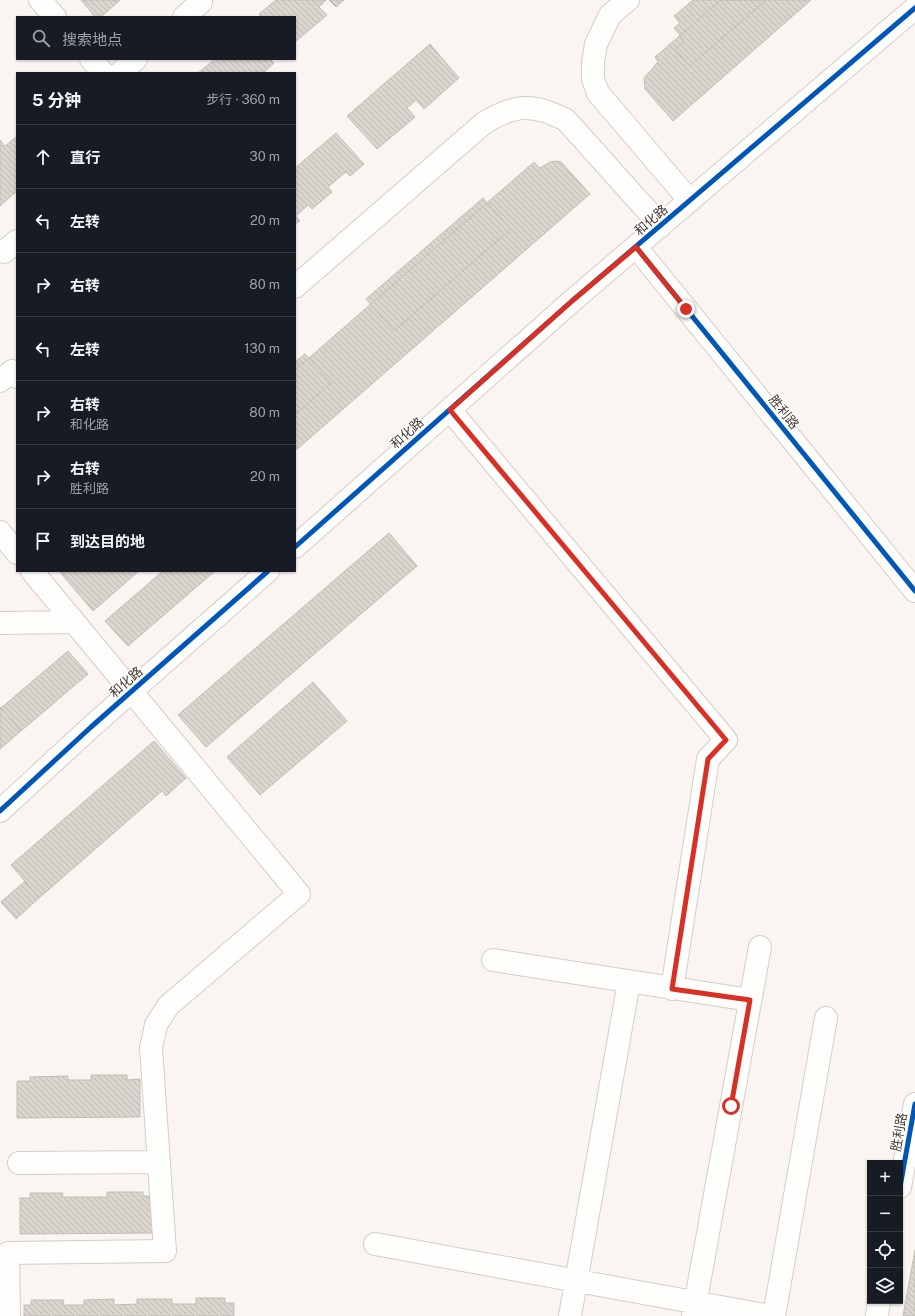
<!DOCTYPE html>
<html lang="zh">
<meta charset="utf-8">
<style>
:root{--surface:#171b24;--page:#242831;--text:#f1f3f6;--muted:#9ea1a6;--line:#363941}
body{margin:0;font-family:"Public Sans","Noto Sans SC",sans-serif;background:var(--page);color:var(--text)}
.controls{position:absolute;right:12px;bottom:12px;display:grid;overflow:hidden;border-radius:0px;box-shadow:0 1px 3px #0004}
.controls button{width:36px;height:36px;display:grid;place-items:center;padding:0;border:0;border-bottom:1px solid var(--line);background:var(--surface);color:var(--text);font:20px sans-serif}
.stop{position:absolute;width:12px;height:12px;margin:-9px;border:3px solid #d93025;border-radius:50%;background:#fff}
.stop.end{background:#d93025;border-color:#fff;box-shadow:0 1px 4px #0008}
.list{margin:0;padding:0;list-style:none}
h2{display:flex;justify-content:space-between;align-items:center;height:52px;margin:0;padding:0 16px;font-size:17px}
h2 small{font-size:13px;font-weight:400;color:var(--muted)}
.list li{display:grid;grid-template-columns:26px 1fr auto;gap:12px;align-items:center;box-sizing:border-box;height:64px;padding:0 16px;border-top:1px solid var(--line)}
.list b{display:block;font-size:15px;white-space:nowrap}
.list p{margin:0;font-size:13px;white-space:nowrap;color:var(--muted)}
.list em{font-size:13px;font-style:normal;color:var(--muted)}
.icon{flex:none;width:22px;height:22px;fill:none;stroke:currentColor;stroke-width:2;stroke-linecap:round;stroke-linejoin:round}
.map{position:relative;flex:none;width:915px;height:1316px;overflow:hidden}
.search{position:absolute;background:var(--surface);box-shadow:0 1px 3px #0004;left:16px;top:16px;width:280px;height:44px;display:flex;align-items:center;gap:10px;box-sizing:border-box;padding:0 14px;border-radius:0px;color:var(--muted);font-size:15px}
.panel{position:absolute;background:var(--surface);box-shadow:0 1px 3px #0004;left:16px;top:72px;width:280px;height:500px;border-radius:0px}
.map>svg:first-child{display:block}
.building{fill:url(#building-back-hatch);stroke:#c2beb7}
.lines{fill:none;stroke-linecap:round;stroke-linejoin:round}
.minor-casing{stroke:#d4cdc8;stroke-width:24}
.minor{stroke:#fefefd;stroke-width:22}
.cycleway-casing{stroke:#fff;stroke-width:8}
.cycleway{stroke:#0057b8;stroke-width:5}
.route{stroke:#d93025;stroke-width:5}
.labels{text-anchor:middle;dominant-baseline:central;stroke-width:3;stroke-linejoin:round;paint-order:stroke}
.street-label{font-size:13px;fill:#453b34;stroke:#fff}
</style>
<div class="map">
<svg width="915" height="1316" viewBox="0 0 915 1316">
<defs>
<pattern id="building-back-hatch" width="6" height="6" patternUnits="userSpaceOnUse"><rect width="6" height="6" fill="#dad5cf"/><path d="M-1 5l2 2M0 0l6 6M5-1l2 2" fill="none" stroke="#bcb8b2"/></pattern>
</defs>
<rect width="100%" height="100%" fill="#faf5f1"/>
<path class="building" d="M81 0H120L101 17H95Z
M276 0H326L319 7 327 15 295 42V17H262L259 14Z
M329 0H344L336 7Z
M693 0H766L690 66 675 49 685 41 674 28 680 23 674 16Z
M721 0H811L673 121 645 89 644 78 658 62 655 57Z
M430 44 459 78 424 109 416 100 407 108 415 117 377 149 347 116Z
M215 59H270L274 63 263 73H258L256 71 253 73H198Z
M336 133 364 164 350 176 346 172 328 187 332 192 312 209 308 205 296 216 300 221 295 224V168Z
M17 136V191L0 206V140L5 146Z
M556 161 561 162 590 194 295 451V370L534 162 540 168 550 162Z
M483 198 511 229 394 331 366 299Z
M305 354 331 383 295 415V362Z
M389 533 417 566 206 747 178 715Z
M59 571H139L93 611Z
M163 571H215L128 646 105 621Z
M68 651 88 674 21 731 1 708Z
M313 682 347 721 260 795 227 757Z
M0 707 21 731 0 749Z
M154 741 186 778 166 796 162 791 39 898 11 865Z
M25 881 39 898 16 919 1 902Z
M91 1075H127V1080L140 1079V1117L17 1118V1081H30V1077L68 1076V1080H91Z
M107 1192H143V1196H155V1233L20 1234V1198H30V1193H63L62 1197H107Z
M915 1250V1316H903Z
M196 1298H225V1303H234V1316H24V1305H31V1300H64L63 1305H84V1300L114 1299V1305L137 1304V1299H172V1304H196Z"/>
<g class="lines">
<g class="minor-casing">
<path id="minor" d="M40 0 55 17
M628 0 610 15 596 44 593 62V79L598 93 690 201
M184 17 201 2
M91 59 103 73
M120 73 136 59
M636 247 915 591
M4 252 17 241
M295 287 484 123C515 104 533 103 566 120L661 226
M0 381 12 371 17 377
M450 410 726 740 708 759 672 989
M0 532 17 553
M295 547 572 301 915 8
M0 623 74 622
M0 811 91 727 268 571
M493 960 750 1000
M19 1163 159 1162
M900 1187 915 1104
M375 1244 770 1316
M9 1316 8 1253 165 1251 151 1048 156 1025 168 1006 299 894 32 571
M570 1316 629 982
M693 1316 760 947
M774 1316 826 1018
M877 1316 879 1301"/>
</g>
<use href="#minor" class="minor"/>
<g class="cycleway-casing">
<path id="cycleway" d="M636 247 915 591
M295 547 572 301 915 8
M0 811 91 727 268 571
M900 1187 915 1104"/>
</g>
<use href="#cycleway" class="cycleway"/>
</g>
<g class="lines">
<path class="route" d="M686 309 636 247 572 301 450 410 726 740 708 759 672 989 750 1000 731 1106"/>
</g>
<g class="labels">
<g class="street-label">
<text transform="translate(651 220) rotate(-41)">和化路</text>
<text transform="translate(784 412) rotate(51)">胜利路</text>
<text transform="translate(407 433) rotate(-42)">和化路</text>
<text transform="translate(126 682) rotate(-41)">和化路</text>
<text transform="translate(899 1132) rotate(-80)">胜利路</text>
</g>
</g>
</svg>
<div class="controls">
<button>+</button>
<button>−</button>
<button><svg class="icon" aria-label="locate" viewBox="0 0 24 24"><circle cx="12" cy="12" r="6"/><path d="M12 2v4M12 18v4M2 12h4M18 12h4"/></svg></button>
<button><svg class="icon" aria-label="layers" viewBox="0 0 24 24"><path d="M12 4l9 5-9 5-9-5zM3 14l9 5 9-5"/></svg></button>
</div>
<div class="stop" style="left:731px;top:1106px"></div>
<div class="stop end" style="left:686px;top:309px"></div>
<div class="search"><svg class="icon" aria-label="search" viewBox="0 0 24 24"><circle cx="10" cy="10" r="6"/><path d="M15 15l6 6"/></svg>搜索地点</div>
<section class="panel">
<h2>5 分钟<small>步行 · 360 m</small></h2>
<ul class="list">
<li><svg class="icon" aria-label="ahead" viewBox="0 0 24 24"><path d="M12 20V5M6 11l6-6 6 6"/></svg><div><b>直行</b></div><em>30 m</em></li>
<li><svg class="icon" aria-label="left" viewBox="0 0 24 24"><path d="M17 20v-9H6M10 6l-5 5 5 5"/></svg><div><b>左转</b></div><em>20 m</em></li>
<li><svg class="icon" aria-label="right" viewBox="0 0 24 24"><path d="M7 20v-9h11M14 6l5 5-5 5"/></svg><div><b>右转</b></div><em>80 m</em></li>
<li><svg class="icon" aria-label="left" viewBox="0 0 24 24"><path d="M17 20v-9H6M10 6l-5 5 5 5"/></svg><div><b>左转</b></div><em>130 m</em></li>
<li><svg class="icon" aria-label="right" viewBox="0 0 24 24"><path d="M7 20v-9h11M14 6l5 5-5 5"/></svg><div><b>右转</b><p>和化路</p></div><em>80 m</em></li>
<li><svg class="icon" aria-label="right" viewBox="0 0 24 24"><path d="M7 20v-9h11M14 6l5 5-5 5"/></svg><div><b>右转</b><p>胜利路</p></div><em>20 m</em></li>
<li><svg class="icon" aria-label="arrive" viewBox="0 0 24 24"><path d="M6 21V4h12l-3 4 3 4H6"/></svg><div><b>到达目的地</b></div></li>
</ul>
</section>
</div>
